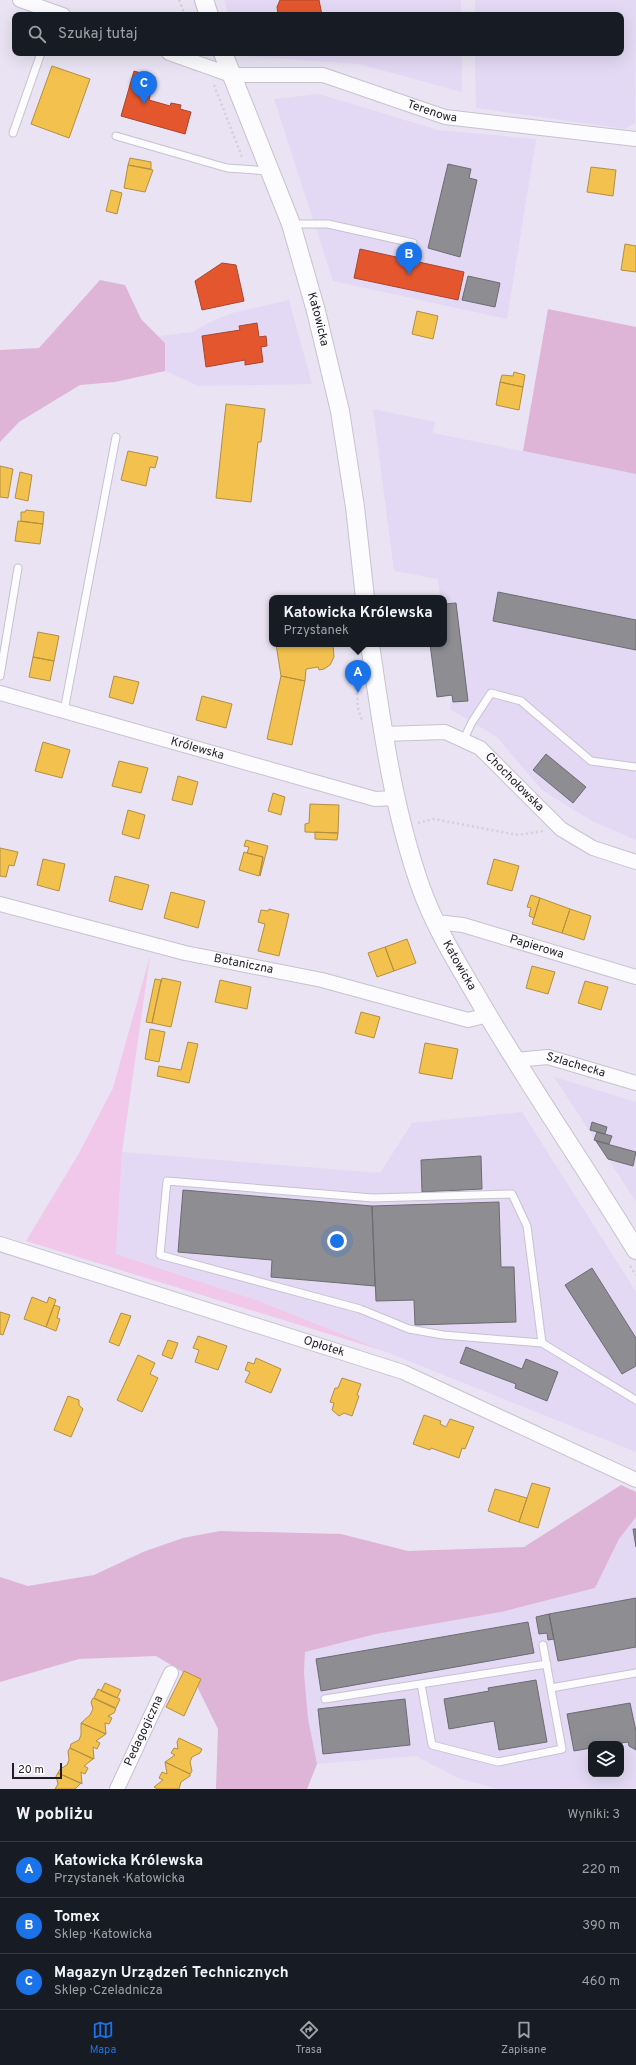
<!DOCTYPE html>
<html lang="pl">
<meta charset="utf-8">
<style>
:root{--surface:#171b24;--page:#20242c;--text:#f1f3f6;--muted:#9ea1a6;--line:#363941;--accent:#1a73e8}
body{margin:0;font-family:Overpass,sans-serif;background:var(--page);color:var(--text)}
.controls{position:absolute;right:12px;bottom:12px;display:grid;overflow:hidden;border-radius:8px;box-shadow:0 4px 16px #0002}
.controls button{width:36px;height:36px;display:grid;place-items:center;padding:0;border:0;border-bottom:1px solid var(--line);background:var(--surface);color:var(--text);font:20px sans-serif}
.scale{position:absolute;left:12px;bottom:10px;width:50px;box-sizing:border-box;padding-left:4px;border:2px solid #201b26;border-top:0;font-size:11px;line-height:14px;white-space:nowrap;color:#201b26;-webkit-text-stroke:3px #fff;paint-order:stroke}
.you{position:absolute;left:337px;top:1241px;width:14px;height:14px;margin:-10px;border:3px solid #fff;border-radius:50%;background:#1a73e8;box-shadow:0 0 0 6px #1a73e833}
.badge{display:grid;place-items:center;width:26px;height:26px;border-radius:50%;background:var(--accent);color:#fff;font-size:13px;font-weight:700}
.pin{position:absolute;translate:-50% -33px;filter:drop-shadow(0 1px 2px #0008)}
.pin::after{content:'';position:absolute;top:21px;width:14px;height:12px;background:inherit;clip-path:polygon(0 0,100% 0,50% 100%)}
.popup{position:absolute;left:269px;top:595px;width:178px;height:52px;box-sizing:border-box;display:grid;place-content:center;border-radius:8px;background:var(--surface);filter:drop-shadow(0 1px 3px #0005);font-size:13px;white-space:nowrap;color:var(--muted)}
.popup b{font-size:15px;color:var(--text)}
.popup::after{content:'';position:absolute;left:50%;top:100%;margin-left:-8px;border:8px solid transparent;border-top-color:var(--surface)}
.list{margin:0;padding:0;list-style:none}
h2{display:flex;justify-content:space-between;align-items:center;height:52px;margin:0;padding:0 16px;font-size:17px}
h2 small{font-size:13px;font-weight:400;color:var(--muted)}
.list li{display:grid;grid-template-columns:26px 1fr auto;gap:12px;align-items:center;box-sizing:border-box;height:56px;padding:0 16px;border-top:1px solid var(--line)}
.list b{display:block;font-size:15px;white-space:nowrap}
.list p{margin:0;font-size:13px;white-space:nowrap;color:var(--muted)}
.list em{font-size:13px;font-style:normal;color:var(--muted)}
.icon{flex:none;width:22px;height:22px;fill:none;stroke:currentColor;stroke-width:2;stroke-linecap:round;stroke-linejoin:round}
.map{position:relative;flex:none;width:636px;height:1789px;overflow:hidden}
.search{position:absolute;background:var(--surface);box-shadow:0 4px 16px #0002;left:12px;right:12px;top:12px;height:44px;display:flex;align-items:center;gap:10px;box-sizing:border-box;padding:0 14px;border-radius:8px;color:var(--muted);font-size:15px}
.sheet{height:220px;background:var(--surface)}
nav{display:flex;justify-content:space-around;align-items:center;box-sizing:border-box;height:56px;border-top:1px solid var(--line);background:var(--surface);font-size:11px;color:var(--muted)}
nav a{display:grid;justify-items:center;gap:2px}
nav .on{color:var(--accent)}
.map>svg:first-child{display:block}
.built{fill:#e3d9f4;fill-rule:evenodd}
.green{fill:#f1c8e9}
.forest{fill:#dfb5d7}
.homes{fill:#f2c14e;stroke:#b38f42}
.shops{fill:#e4572e;stroke:#a9452c}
.industry{fill:#8d8d92;stroke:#6c6b72}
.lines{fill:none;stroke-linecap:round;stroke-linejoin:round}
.service-casing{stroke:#c7c2cf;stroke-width:9}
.minor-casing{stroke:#c7c2cf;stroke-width:16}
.tertiary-casing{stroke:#c7c2cf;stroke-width:20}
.path{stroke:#d3d1d5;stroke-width:2.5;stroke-dasharray:2 3;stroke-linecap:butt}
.service{stroke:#fcfbfd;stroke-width:7}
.minor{stroke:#fcfbfd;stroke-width:14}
.tertiary{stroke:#fcfbfd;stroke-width:18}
.labels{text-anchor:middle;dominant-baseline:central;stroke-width:4;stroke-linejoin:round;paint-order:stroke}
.street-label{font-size:12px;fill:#201b26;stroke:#fff}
</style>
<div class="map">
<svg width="636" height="1789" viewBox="0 0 636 1789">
<rect width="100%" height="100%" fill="#e9e3f3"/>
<path class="built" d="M224 0H461V15H229Z
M475 0H636L635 123 625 129 476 108 475 53H621V15H475Z
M243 53H462V92L359 64 245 56Z
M319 94 438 130 536 139 507 319 333 281 274 99Z
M289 300 312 384 199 386 165 371V343L159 336 193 332 208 323 232 313Z
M373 409 435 422 433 433 636 474V840L592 821 542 790 497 737 450 709 452 695 437 697 430 644H444V598H440L438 579 394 571Z
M554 1077 636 1102V1201L596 1141Z
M522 1112 636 1292V1452L259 1301 116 1254 122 1152 380 1173 412 1123Z
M636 1517V1788L498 1789 458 1778 416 1756 317 1764 308 1718 304 1673 305 1652 376 1634 501 1612 595 1588 619 1539ZM591 1744H621V1774H591Z"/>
<path class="green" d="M150 956 122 1152 116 1254 259 1301 384 1351 26 1241 78 1155 113 1088Z"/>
<path class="forest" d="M100 280 125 285 141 319 165 343V371L115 382 80 385 19 422 0 442V350L39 348Z
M548 309 636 327V474L523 451Z
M621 1485 636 1492V1517L619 1539 595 1588 501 1612 376 1634 305 1652 304 1673 308 1718 317 1764 307 1789H216L218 1729 193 1678 156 1656 79 1659 0 1682V1577L28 1586 94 1575 143 1552 183 1538 220 1531 341 1534 408 1551 524 1547Z"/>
<path class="homes" d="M52 66 90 79 69 138 31 124Z
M130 158 151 162V169L128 165Z
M128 165 153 170 145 192 124 188Z
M591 167 616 170 613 196 587 192Z
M111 190 122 193 117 214 106 211Z
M625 244 636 246V272L621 270Z
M417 311 438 316 433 339 412 334Z
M514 372 525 375 523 387 500 382 502 375 513 376Z
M500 382 523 387 519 410 496 405Z
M226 404 265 409 261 442H258L251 502 216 498Z
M128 451 158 457 155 468 150 467 146 486 121 480Z
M0 466 13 469 8 498 0 497Z
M20 472 32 475 28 501 15 498Z
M26 510 44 512 43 524 21 521V512H25Z
M18 521 43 524 40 544 15 541Z
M38 632 59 636 54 661 33 657Z
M276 644H333L334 657 330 665 324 669 319 670 318 667 306 669 305 681 281 676Z
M33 657 54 661 50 681 29 677Z
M114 676 139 682 133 704 109 697Z
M281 676 305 681 292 745 267 739Z
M202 696 232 704 226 728 196 720Z
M43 742 70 750 62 778 35 771Z
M119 761 148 768 141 793 112 786Z
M178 776 198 782 192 805 172 800Z
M273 793 285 797 281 815 268 811Z
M310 804 339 805 338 833 305 832V824L309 823Z
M128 810 145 815 139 839 122 834Z
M315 832 338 833 337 840 315 839Z
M246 840 268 846 260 876 263 857 247 853 249 847 244 846Z
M0 848 18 852 14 866 9 865 6 877 0 876Z
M244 852 263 857 259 876 239 870Z
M43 859 65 864 59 891 37 885Z
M494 859 519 866 512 891 487 884Z
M115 876 149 885 142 910 109 901Z
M171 892 205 901 198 928 164 918Z
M531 895 540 898 534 918 529 916 531 908 527 907Z
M540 898 570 909 562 933 532 924Z
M269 909 289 914 279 956 258 951 265 924 258 922 261 910 268 911Z
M570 909 591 916 584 940 562 933Z
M407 939 416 963 394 971 385 947Z
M385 947 394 971 377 977 368 953Z
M532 966 555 972 548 994 526 988Z
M162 978 181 982 171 1027 152 1023Z
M155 979 161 980 152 1023 146 1022Z
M220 980 251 987 247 1009 215 1002Z
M585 981 608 987 601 1010 578 1003Z
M361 1012 380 1017 374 1038 355 1033Z
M150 1029 165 1032 159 1062 145 1059Z
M188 1042 198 1044 189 1083 157 1076 159 1066 181 1070Z
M425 1043 458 1049 452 1079 419 1073Z
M32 1297 47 1303 49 1297 56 1300 46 1327 24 1319Z
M54 1305 60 1307 57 1318 60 1319 56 1331 46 1327Z
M0 1312 10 1315 3 1335 0 1334Z
M121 1313 131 1316 119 1346 109 1342Z
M198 1336 227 1346 218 1370 195 1362 199 1350 193 1348Z
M168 1340 178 1343 172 1359 162 1355Z
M138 1355 155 1363 150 1374 158 1378 142 1412 117 1400Z
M256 1358 281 1369 271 1393 245 1382 250 1372 245 1370 248 1362 254 1364Z
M342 1378 361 1384 357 1395 359 1396 352 1416 344 1413 339 1416 332 1410 334 1403 330 1402 335 1388H338Z
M68 1396 79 1400V1405L83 1409 71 1437 54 1430Z
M424 1415 441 1421 440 1424 446 1427 450 1419 474 1427 465 1449 462 1448 459 1458 431 1448 430 1450 413 1444Z
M532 1483 550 1488 538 1528 519 1522Z
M495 1489 527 1498 519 1522 488 1511Z
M184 1671 201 1679 184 1716 166 1707Z
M105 1683 121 1690 117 1698 101 1691Z
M98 1689 120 1699 116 1708 94 1698Z
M93 1698 116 1709 114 1713 108 1716 112 1718 109 1724 105 1723 106 1734 81 1723 90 1715 93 1709 91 1702Z
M81 1723 106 1734 96 1741 100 1743 97 1749 93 1747 94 1759 70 1748 71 1744 79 1740 81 1735Z
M179 1738 202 1749 200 1753 192 1757 190 1762 192 1771 190 1774 165 1762 175 1755 171 1753 174 1748 178 1749 177 1742Z
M70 1748 93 1759 84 1766 88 1768 85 1774 81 1772 82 1784 58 1773 60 1769 67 1765 69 1760 68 1751Z
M165 1762 190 1774V1776L181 1782 179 1789H157L154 1787 163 1780 159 1778 162 1772 167 1774Z
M58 1773 81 1783 75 1789H55L58 1784 56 1776Z"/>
<path class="shops" d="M280 0H319L322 15H278L277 7Z
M134 71 155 77 149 100 170 106 171 103 181 105 180 109 191 112 185 134 121 116Z
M360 249 464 272 458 300 354 278Z
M222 263 236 265 244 301 202 310 195 281Z
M257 323 259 337 266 336 267 346 261 347 263 362 245 365V360L206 367 202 336 240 330 239 326Z"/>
<path class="industry" d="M448 164 471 169 469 178 477 180 460 257 428 248Z
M468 276 500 283 495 307 462 300Z
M498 592 636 620V650L493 621Z
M456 603 468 701 453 702 452 695 437 697 430 644H444V604Z
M546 754 586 787 573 803 533 770Z
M592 1122 607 1127 605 1134 590 1130Z
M597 1132 612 1136 609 1144 594 1140Z
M596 1141 636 1152 633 1166 608 1159Z
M481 1156 482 1189 422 1192 421 1160Z
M183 1190 372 1206 375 1286 271 1277 272 1260 178 1252Z
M499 1202 501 1267H514L516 1322 415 1325 414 1300 376 1301 372 1206Z
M592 1268 636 1338V1366L622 1374 565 1285Z
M466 1347 522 1369 526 1359 558 1372 547 1401 515 1388 516 1384 460 1363Z
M633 1529H636V1547Z
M636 1598V1647L558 1661 549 1614Z
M549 1614 554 1639 548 1640 547 1633 539 1634 536 1617Z
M528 1622 534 1653 321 1691 316 1659Z
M536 1680 547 1742 499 1750 494 1721 449 1729 444 1699 489 1691 488 1688Z
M405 1699 410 1745 323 1754 318 1709Z
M630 1703 636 1731V1750L629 1746 628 1742 614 1744H591V1748L574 1751 567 1714Z"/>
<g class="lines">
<g class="service-casing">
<path id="service" d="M13 133 41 53
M116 136 227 168 269 171
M291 224H328L413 243
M0 676 18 568
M64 711 116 437
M463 741 472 722 491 693 521 701 591 761 636 767
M542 1343 527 1226 512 1194 373 1198 167 1181 160 1255 360 1309 409 1329 443 1335 542 1343 636 1400
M421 1684 432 1745 498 1762 562 1749 543 1645
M551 1688 636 1673
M325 1699 547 1664"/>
</g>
<g class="minor-casing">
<g id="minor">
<path d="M20 0 63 15"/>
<path id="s1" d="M169 53 231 75H323L445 117 636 139"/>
<path id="s2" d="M0 693 375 799 395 798"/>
<path id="s3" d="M383 734 445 732 480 748 561 829 593 848 636 862"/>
<path id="s4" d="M0 904 185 953 322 980 468 1020 488 1015"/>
<path id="s5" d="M436 922 463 925 636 977"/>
<path id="s6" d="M515 1060 548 1057 636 1083"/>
<path id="s7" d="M0 1244 403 1372 636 1480"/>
<path id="s8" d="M117 1789 171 1673"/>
</g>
</g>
<g class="tertiary-casing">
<g id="tertiary">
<path d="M204 0 209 15"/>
<path id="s9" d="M223 53 291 224 316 311 340 411 355 507 365 598"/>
<path id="s10" d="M370 644C382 727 393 809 421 888 436 930 461 969 483 1007 532 1090 586 1168 636 1250"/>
</g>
</g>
<path class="path" d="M179 0 185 15
M214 85 242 157
M355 668 358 708 362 721
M418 823 434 819 518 835 543 831
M630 1266 636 1275"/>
<use href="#service" class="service"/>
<use href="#minor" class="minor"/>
<use href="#tertiary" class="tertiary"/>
</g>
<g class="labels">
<g class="street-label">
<text stroke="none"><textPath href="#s1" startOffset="273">Terenowa</textPath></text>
<text stroke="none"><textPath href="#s9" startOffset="283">Katowicka</textPath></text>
<text stroke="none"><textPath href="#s2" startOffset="205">Królewska</textPath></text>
<text stroke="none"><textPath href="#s3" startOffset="149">Chochołowska</textPath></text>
<text stroke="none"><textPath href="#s5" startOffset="104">Papierowa</textPath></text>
<text stroke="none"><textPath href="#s4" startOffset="251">Botaniczna</textPath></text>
<text stroke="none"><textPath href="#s10" startOffset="336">Katowicka</textPath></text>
<text stroke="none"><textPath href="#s6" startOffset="62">Szlachecka</textPath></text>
<text stroke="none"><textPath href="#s7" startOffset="340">Opłotek</textPath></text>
<text stroke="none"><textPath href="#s8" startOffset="64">Pedagogiczna</textPath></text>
</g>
</g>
</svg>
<div class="controls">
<button><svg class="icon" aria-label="layers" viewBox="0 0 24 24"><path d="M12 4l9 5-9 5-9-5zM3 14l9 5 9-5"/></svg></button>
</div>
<div class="scale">20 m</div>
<div class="you"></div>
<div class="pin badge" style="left:358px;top:693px">A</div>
<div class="popup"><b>Katowicka Królewska</b>Przystanek</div>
<div class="pin badge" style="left:409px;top:275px">B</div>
<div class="pin badge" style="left:144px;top:104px">C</div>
<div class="search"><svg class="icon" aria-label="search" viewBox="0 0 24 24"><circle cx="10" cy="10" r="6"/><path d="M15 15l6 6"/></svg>Szukaj tutaj</div>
</div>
<section class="sheet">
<h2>W pobliżu<small>Wyniki: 3</small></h2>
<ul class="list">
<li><span class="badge">A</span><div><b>Katowicka Królewska</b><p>Przystanek · Katowicka</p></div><em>220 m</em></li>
<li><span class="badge">B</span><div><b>Tomex</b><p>Sklep · Katowicka</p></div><em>390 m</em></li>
<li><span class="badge">C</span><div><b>Magazyn Urządzeń Technicznych</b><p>Sklep · Czeladnicza</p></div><em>460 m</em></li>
</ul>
</section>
<nav>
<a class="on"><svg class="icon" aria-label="map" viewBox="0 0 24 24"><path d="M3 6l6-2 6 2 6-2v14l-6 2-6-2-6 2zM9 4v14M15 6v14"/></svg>Mapa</a>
<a><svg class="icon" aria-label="directions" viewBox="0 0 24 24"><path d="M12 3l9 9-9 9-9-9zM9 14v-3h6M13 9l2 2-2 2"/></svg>Trasa</a>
<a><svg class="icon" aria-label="saved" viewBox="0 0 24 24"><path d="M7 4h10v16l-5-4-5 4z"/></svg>Zapisane</a>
</nav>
